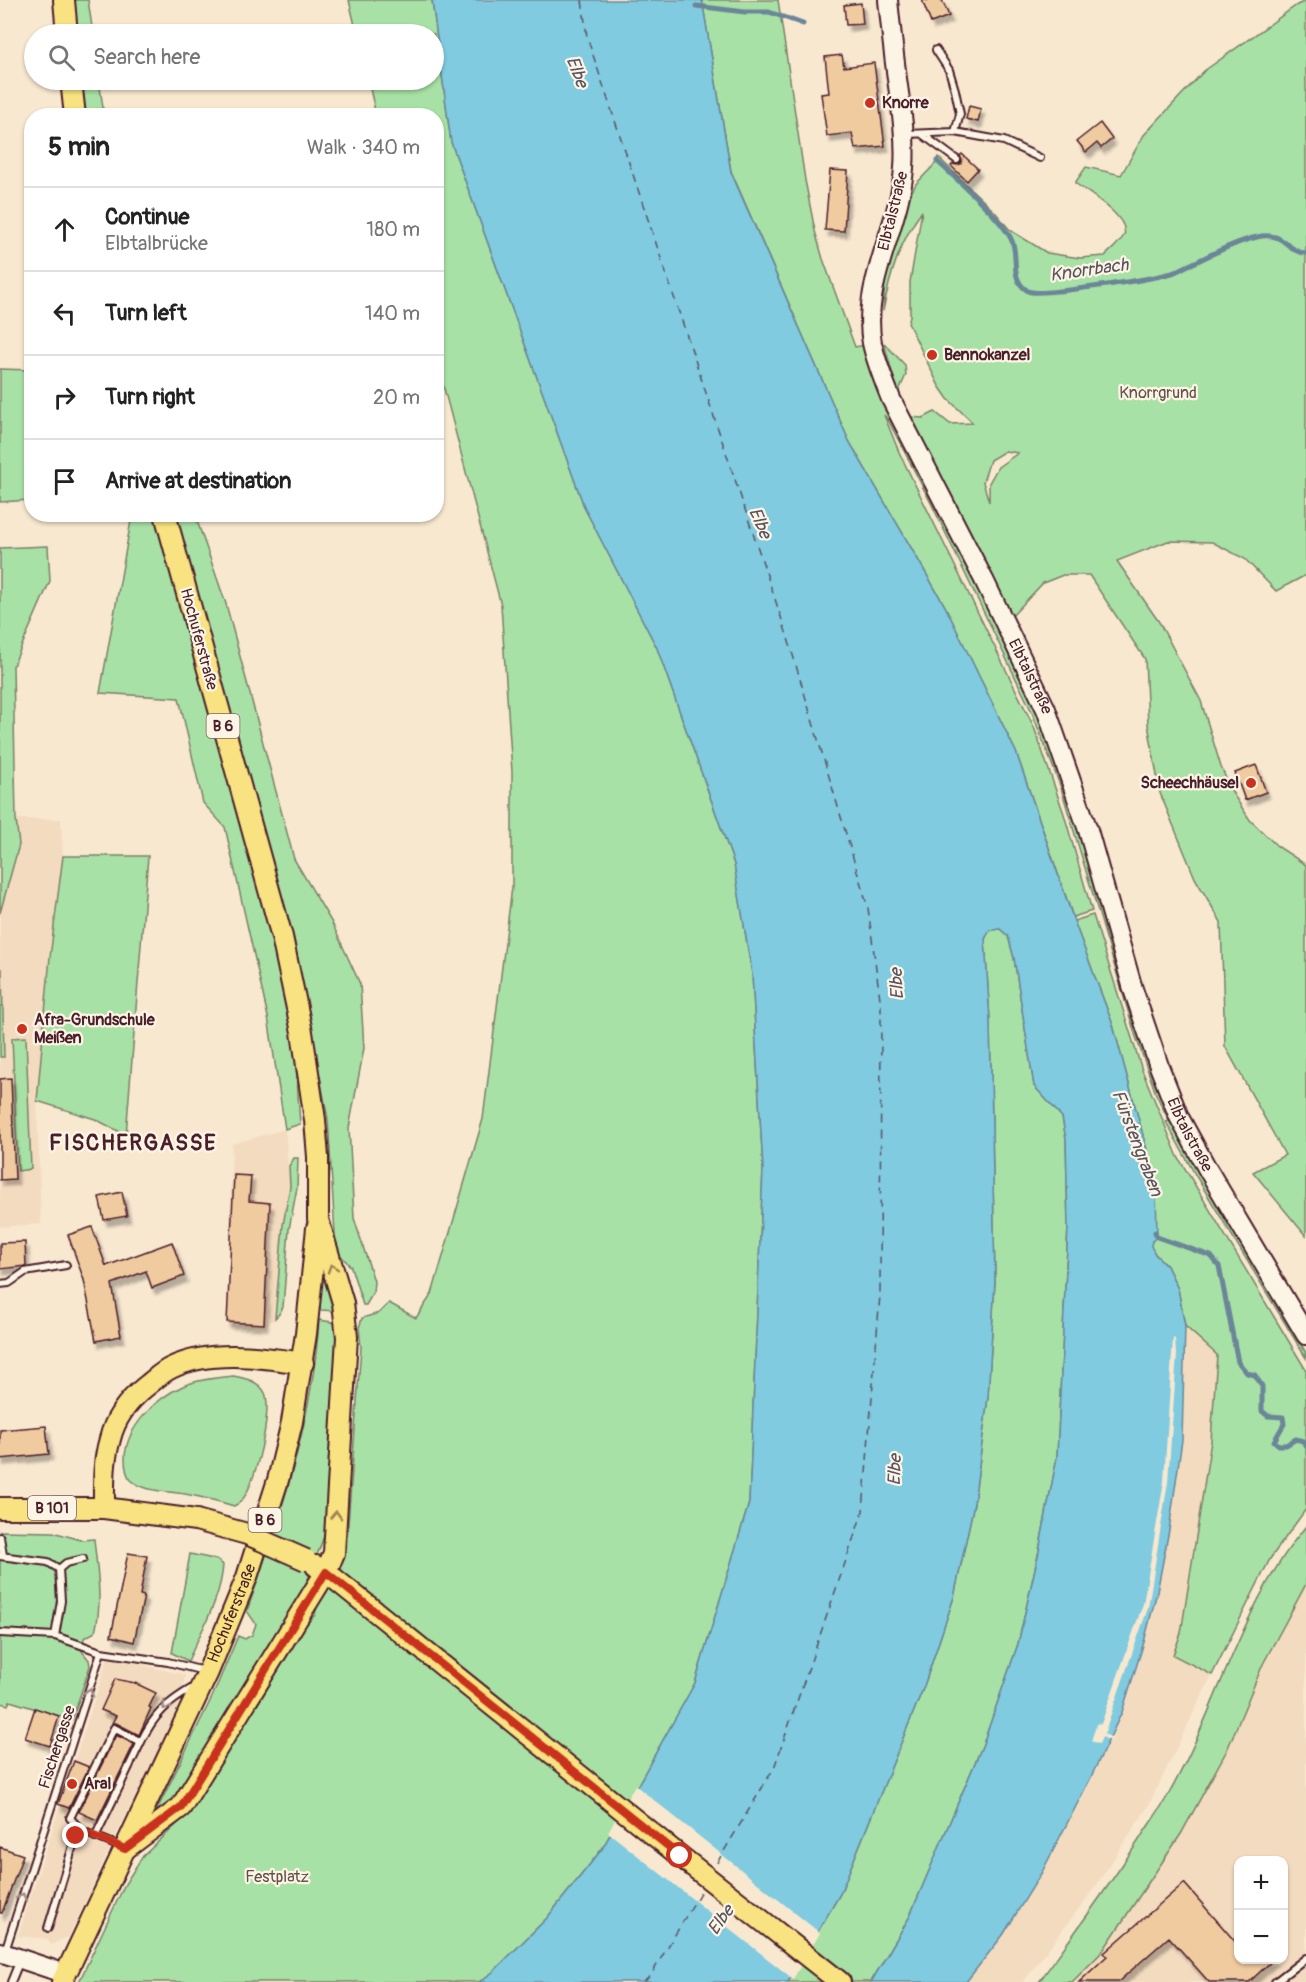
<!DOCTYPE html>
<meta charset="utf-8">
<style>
:root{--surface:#fff;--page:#f2f2f2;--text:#222;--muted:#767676;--line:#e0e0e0}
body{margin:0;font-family:Pangolin,sans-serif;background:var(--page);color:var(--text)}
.controls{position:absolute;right:18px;bottom:18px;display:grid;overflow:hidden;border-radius:12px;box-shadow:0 2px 4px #0004}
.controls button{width:54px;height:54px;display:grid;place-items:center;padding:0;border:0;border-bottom:2px solid var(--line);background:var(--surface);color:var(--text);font:30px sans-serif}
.stop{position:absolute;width:18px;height:18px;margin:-14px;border:4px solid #c8321e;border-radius:50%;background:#fff}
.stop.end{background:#c8321e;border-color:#fff;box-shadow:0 2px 6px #0008}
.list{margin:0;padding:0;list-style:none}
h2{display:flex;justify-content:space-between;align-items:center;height:78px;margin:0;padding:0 24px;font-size:26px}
h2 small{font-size:20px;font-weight:400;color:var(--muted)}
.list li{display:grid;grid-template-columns:39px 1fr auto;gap:18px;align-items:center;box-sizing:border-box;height:84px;padding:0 24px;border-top:2px solid var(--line)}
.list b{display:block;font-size:22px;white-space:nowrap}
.list p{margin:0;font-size:20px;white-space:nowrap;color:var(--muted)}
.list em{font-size:20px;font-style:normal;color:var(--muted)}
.icon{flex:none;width:33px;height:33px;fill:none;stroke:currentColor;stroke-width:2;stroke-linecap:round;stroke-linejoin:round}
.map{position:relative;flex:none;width:1306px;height:1982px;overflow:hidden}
.search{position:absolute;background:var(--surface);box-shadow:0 2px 4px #0004;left:24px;top:24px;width:420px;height:66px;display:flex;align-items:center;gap:15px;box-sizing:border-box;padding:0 21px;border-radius:33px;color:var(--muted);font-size:22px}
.panel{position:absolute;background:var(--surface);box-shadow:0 2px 4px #0004;left:24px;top:108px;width:420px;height:414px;border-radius:24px}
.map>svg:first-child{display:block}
.built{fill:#f3dbbf;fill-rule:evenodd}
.green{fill:#a8e1a5;stroke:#798068;stroke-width:1.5;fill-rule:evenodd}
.water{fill:#80cbe0;stroke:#6a8698;stroke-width:1.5}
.pier{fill:#f8e8d0}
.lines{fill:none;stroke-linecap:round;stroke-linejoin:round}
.stream{stroke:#6a8698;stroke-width:5}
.ferry{stroke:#5a5361;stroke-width:1.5;stroke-dasharray:8 6;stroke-linecap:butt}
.building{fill:#f0cba0;stroke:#4a1f2b;stroke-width:1.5;filter:url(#shadow)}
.lane-casing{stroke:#4a1f2b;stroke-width:10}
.secondary-casing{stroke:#4a1f2b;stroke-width:22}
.primary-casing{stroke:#4a1f2b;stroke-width:24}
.lane{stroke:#fcf5e5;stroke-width:6}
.secondary{stroke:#fcf5e5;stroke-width:18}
.primary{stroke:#f8e281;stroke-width:20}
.primary-bridge-casing{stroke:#4a1f2b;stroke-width:24;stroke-linecap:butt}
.primary-bridge{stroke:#f8e281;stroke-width:20}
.oneway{stroke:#a18056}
.oneway2{stroke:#a38a88}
.route{stroke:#c8321e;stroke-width:8}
.poi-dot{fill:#c8321e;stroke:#fcf5e5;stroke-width:2}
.labels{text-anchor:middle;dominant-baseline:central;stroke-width:4.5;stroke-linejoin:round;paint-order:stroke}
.shield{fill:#fcf5e5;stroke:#7f5f63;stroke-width:1.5}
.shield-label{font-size:15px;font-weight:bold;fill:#4a1f2b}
.poi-label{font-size:16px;font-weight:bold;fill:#4a1f2b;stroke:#fcf5e5;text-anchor:start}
.street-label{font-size:16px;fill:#4a1f2b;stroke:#fcf5e5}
.park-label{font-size:16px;fill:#62504a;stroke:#fcf5e5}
.water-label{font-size:18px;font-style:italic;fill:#5a5361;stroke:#fcf5e5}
.district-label{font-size:22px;font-weight:bold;letter-spacing:1.5px;fill:#4a1f2b;stroke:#fcf5e5}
</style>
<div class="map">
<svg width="1306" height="1982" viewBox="0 0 1306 1982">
<defs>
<filter id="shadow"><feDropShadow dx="3.5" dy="6" stdDeviation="1.5" flood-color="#0004"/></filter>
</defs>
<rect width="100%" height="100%" fill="#f8e8d0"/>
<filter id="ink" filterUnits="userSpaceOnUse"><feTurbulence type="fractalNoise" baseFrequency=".0167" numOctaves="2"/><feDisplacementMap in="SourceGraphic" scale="12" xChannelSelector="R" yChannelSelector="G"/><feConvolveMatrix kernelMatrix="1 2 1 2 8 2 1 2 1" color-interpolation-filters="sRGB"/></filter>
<g filter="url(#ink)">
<path class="built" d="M16 819H61L63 856 50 957 37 1101 41 1224 0 1227V913L19 845Z
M285 1129 290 1187 275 1318 266 1326 227 1327 232 1144Z
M1185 1326 1217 1354 1211 1441 1181 1633 1173 1655 1212 1675 1149 1805 1096 1886 1023 1982H966L1003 1935 1042 1872 1122 1712 1144 1642 1157 1592 1169 1530 1182 1440Z
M1306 1584V1982H1072L1102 1952 1181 1834 1227 1750 1263 1664ZM1238 1860H1284V1960H1238Z
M108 1657 185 1675 179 1710 118 1831 69 1936 51 1945 47 1939 18 1936Z"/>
<path class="green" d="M63 0H88L93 34H70Z
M349 0H432L451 142 585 509 657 648 734 864 752 974 763 1169 749 1503 695 1683 602 1849 547 1918 493 1972 479 1982H79L125 1884 142 1857 191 1811 303 1628 315 1615 326 1572 346 1552 361 1347 359 1328 362 1318 379 1313 389 1303 416 1318 432 1294 483 1119 512 887V772L501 605 437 362 436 116 376 115 368 80H434V34H357Z
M702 0H778L805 180 815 231 823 259 855 347 865 345 1044 722 1171 1121 1306 1353V1358L1196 1176 1166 1122 1169 1121 1156 1094 1135 1034 1061 788 1032 712 932 505 888 420 884 415 899 452 1034 727 1064 814 1092 911 1073 917 1016 752 945 606 849 441 731 171Z
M1306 1V575L1276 591 1245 559 1212 542 1168 541 1117 561 1159 622 1201 701 1221 767 1233 794 1250 820 1277 846 1306 865V1236L1253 1172 1285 1155 1225 1046 1221 922 1195 878 1160 793 1148 724 1145 659 1089 575H1063L1043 583 1011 617 910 417 923 418 935 412 950 424 973 423 948 399 939 386 908 323 910 316V282L922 211C900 241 890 274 883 311L885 281 908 199 916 184 935 164 938 157 996 213 1010 230 1047 253 1080 258 1105 256C1111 250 1121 242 1124 235 1130 217 1088 193 1075 183L1086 167 1121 175 1144 135 1204 71 1297 5ZM1005 451 1018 453 998 467 989 483V502L983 482 990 460Z
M79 80H99L104 115H86Z
M884 343 905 365 906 375 898 393Z
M0 369 31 370V500L0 502Z
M132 515H154L223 757 293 1021 300 1124 285 1129 268 1017 225 827 203 803 179 698 100 693Z
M176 515H195L226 604 294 859 332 923 360 984 364 1048 349 1128 354 1218 374 1281 373 1293 366 1305H363L351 1267 336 1250 328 1119 294 939Z
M48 546 50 581 13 666 16 819 19 845 0 913V548Z
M63 856H148L126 1135 95 1119 37 1101 50 957Z
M1093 915 1142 1070 1178 1157 1306 1370V1509L1270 1559 1212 1675 1173 1655 1181 1633 1211 1441 1217 1355 1185 1326 1178 1289 1167 1266 1155 1254 1150 1246 1152 1241 1156 1183 1113 1025 1074 921Z
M1000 929 1008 936 1014 958 1034 1086 1062 1117 1066 1139 1068 1227 1057 1457 1039 1551 1018 1644 983 1744 909 1918 871 1982H788L840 1894 924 1686 954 1597 974 1503 988 1397 995 1281 990 1021 985 939 990 930Z
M0 969H2L4 1057H0Z
M26 1037 31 1169 18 1171 12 1038Z
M294 1158H298L297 1188 289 1229 283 1307 279 1314 275 1318 283 1225 290 1187 289 1166Z
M322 1267H324L337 1311 320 1310Z
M319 1320 338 1323 340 1346 326 1531 304 1590 167 1809 154 1816 213 1695 238 1636 245 1639 252 1635 256 1624 247 1611C280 1517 313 1420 319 1320Z
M233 1376C245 1378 259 1381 265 1393 273 1410 255 1486 242 1500 240 1503 237 1504 234 1506 218 1501 201 1497 185 1494 168 1491 144 1492 131 1480 126 1475 125 1466 125 1458 126 1427 156 1398 183 1386 198 1379 217 1378 233 1376Z
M1306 1526V1584L1263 1664 1227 1750 1181 1834 1102 1952 1072 1982H1039C1073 1935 1107 1889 1139 1840 1149 1824 1162 1807 1171 1790 1219 1704 1242 1603 1306 1526Z
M0 1531 53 1532 81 1540 94 1539C97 1569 103 1602 95 1632L84 1638 82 1651 89 1660 90 1666 72 1720 10 1701 8 1705 0 1703Z
M190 1554 218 1560 223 1565C221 1598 201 1631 188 1661L172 1653Z"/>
<path class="water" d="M432 0H702L731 172 849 441 945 606 1016 752 1074 921 1113 1025 1156 1183 1157 1237 1152 1241 1151 1246 1155 1254 1167 1266 1178 1289 1185 1326 1182 1440 1169 1530 1157 1592 1144 1642 1122 1712 1090 1779 1042 1872 1003 1935 966 1982H871L909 1918 983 1744 1018 1644 1039 1551 1057 1457 1068 1227 1066 1139 1062 1117 1034 1086 1014 958 1008 936 1000 929 990 930 985 939 990 1021 995 1281 988 1397 974 1503 954 1597 924 1686 840 1894 788 1982H479L493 1972 547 1918 602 1849 695 1683 749 1503 763 1169 752 974 734 864 657 648 585 509 451 142Z"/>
<path class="pier" d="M1173 1338 1175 1339 1176 1353 1177 1354 1168 1482 1148 1608 1104 1734 1113 1738 1111 1741 1102 1737 1099 1744 1091 1741 1097 1723 1101 1724 1143 1604 1164 1481Z
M635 1785 820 1933 793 1979 608 1832Z"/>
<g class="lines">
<path class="stream" d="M696 6 745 12H769L803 24
M937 161C956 179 1002 218 1012 241 1019 257 1009 280 1028 291 1038 297 1151 279 1168 274 1175 273 1182 268 1189 265 1211 255 1234 242 1257 237 1285 230 1287 253 1306 253
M1155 1232 1157 1237 1211 1256 1219 1266 1238 1362 1247 1373 1255 1375 1262 1386V1411L1268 1416 1283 1417 1284 1424 1274 1441 1279 1445H1286L1296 1439 1303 1441 1306 1446"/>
<path class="ferry" d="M582 0 587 37 787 635 868 908 881 1006 880 1295 863 1511 774 1768 712 1871
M644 1982 651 1975 704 1886"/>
</g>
<path class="building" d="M922 0H942L949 16 931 23Z
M861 3 863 24 846 25 844 5Z
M842 55 844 67 874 63 885 146 855 149 852 133 827 136 821 94 829 93 825 57Z
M969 106 981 109 978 122 966 119Z
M1100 123 1112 139 1101 148 1097 143 1086 152 1077 141Z
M962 154 978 169 967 181 951 166 953 164 957 165 961 164 962 160 960 156Z
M830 170 848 171 844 231 825 230Z
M1256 765 1266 792 1245 800 1235 773Z
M11 1078 15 1179 0 1180V1079Z
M234 1175 251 1176 249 1201 270 1203 264 1324 227 1322Z
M122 1192 127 1216 104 1220 99 1197Z
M92 1227 106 1266 172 1242 184 1276 152 1288 146 1271 112 1284 121 1336 96 1341 84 1280 68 1235Z
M25 1242 26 1266 0 1269V1243Z
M46 1426 49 1454 0 1459V1430Z
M128 1553 147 1556 140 1595 144 1596 134 1642 111 1636Z
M115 1679 135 1683 156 1693 149 1707 151 1708 139 1735 116 1723H112L116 1716 101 1710Z
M35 1708 59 1716 50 1746 25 1738Z
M116 1735 134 1744 97 1820 79 1812Z
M74 1761 89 1767 69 1808 58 1804Z
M0 1847 23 1855 2 1913H0Z
M1184 1883 1239 1946V1959H1274L1249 1982H1209L1169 1937 1118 1982H1079L1107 1956 1104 1953Z"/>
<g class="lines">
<g class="lane-casing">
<path id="lane" d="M936 50 949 70 955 90 960 114 955 132
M907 134 955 132 1004 141 1040 158
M922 134 957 160
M0 1284 9 1283 25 1272 66 1265
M0 1537 3 1555
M0 1556 48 1562 59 1569 61 1601 55 1636
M59 1569 66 1563 83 1559
M0 1633 55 1636 101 1652 168 1662 204 1671
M141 1742C154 1714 168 1702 194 1687
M82 1831 70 1818 114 1728 141 1742 95 1837
M48 1928 76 1836 82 1831 121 1847
M5 1951 101 1652
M11 1982 20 1960
M1275 1982 1306 1958"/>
</g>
<g class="secondary-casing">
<g id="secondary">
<path id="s1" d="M888 0C891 29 894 58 898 86 902 113 906 141 904 168 900 226 861 284 872 343 876 362 884 381 891 399L984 580 1046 709 1088 830 1133 989 1159 1066 1179 1117 1208 1170 1306 1335"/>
<path d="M0 1952 66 1974"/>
</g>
</g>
<g class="primary-casing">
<g id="primary">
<path d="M64 0 67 34"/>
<path d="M71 80 75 116"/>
<path d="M0 1508H104L196 1520"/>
<path d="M104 1508C104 1484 103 1462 110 1439 115 1418 128 1401 145 1387 153 1381 162 1372 171 1368 210 1349 261 1357 303 1363"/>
<path d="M316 1566 326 1572 680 1856 840 1982"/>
<path d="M125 1849 181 1807 326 1572 334 1553 347 1337 343 1303 318 1219V1157L315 1120 302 1032 282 937 165 514"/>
<path id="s2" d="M62 1982 208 1672 247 1577 278 1480 292 1422 306 1334 317 1228"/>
</g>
</g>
<use href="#lane" class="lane"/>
<use href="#secondary" class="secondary"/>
<use href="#primary" class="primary"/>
<g class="primary-bridge-casing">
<path id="primary-bridge" d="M196 1520 247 1534 306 1560"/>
</g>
<use href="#primary-bridge" class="primary-bridge"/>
</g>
<defs><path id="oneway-chevron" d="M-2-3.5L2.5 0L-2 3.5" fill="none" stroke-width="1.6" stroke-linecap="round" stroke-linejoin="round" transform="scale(1.5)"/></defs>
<g class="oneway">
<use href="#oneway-chevron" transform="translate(332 1268) rotate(-108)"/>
<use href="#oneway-chevron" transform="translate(336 1515) rotate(-87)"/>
</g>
<g class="oneway2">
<use href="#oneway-chevron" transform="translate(89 1692) rotate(-72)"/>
<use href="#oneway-chevron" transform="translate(166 1706) rotate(133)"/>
<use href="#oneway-chevron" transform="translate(22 1897) rotate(-72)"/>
</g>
</g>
<g class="lines" filter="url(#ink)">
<path class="route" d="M76 1836 82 1831 125 1849 181 1807 326 1572 680 1856"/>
</g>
<g class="poi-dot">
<circle cx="870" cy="103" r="6"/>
<circle cx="932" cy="355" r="6"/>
<circle cx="1251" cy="783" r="6"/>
<circle cx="22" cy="1029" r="6"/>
<circle cx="72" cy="1784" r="6"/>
</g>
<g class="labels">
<g class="shield">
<rect x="206.5" y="714" width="33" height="24" rx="4.5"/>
<rect x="28" y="1496" width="48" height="24" rx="4.5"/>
<rect x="248.5" y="1508" width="33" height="24" rx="4.5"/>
</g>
<g class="shield-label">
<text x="223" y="726">B 6</text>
<text x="52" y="1508">B 101</text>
<text x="265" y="1520">B 6</text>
</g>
<g class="poi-label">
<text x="882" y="103">Knorre</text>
<text x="944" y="355">Bennokanzel</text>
<text x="1239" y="783" text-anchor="end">Scheechhäusel</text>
<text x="34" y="1020">Afra-Grundschule<tspan x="34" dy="18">Meißen</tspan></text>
<text x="84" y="1784">Aral</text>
</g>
<g class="street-label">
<text transform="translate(893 211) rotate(-76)">Elbtalstraße</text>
<text transform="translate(199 639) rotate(75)">Hochuferstraße</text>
<text stroke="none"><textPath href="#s1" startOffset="718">Elbtalstraße</textPath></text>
<text stroke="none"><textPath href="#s1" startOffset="1204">Elbtalstraße</textPath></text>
<text stroke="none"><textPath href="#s2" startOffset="406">Hochuferstraße</textPath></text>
<text transform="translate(57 1747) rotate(-72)">Fischergasse</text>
</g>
<g class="park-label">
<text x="1158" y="393">Knorrgrund</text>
<text x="277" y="1877">Festplatz</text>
</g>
<g class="water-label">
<text transform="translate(577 72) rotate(69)">Elbe</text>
<text transform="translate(1089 270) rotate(-8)">Knorrbach</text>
<text transform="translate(760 523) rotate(67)">Elbe</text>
<text transform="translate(897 984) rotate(-93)">Elbe</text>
<text transform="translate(1137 1143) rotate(69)">Fürstengraben</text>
<text transform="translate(895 1470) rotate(-88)">Elbe</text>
<text transform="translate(721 1920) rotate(-54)">Elbe</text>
</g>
<g class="district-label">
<text x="133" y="1143">FISCHERGASSE</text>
</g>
</g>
</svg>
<div class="controls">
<button>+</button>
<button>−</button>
</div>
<div class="stop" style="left:680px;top:1856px"></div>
<div class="stop end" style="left:76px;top:1836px"></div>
<div class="search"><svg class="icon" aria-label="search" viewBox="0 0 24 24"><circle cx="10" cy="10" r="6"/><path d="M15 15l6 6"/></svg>Search here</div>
<section class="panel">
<h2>5 min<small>Walk · 340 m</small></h2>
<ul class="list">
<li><svg class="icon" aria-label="ahead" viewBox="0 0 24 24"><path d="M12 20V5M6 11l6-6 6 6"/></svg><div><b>Continue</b><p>Elbtalbrücke</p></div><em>180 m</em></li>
<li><svg class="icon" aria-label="left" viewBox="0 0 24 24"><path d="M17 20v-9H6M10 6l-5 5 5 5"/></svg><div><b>Turn left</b></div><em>140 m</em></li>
<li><svg class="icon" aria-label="right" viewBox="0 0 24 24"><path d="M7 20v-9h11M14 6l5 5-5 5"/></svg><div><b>Turn right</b></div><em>20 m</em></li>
<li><svg class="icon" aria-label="arrive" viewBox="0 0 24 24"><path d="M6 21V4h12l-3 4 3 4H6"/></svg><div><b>Arrive at destination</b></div></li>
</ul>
</section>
</div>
